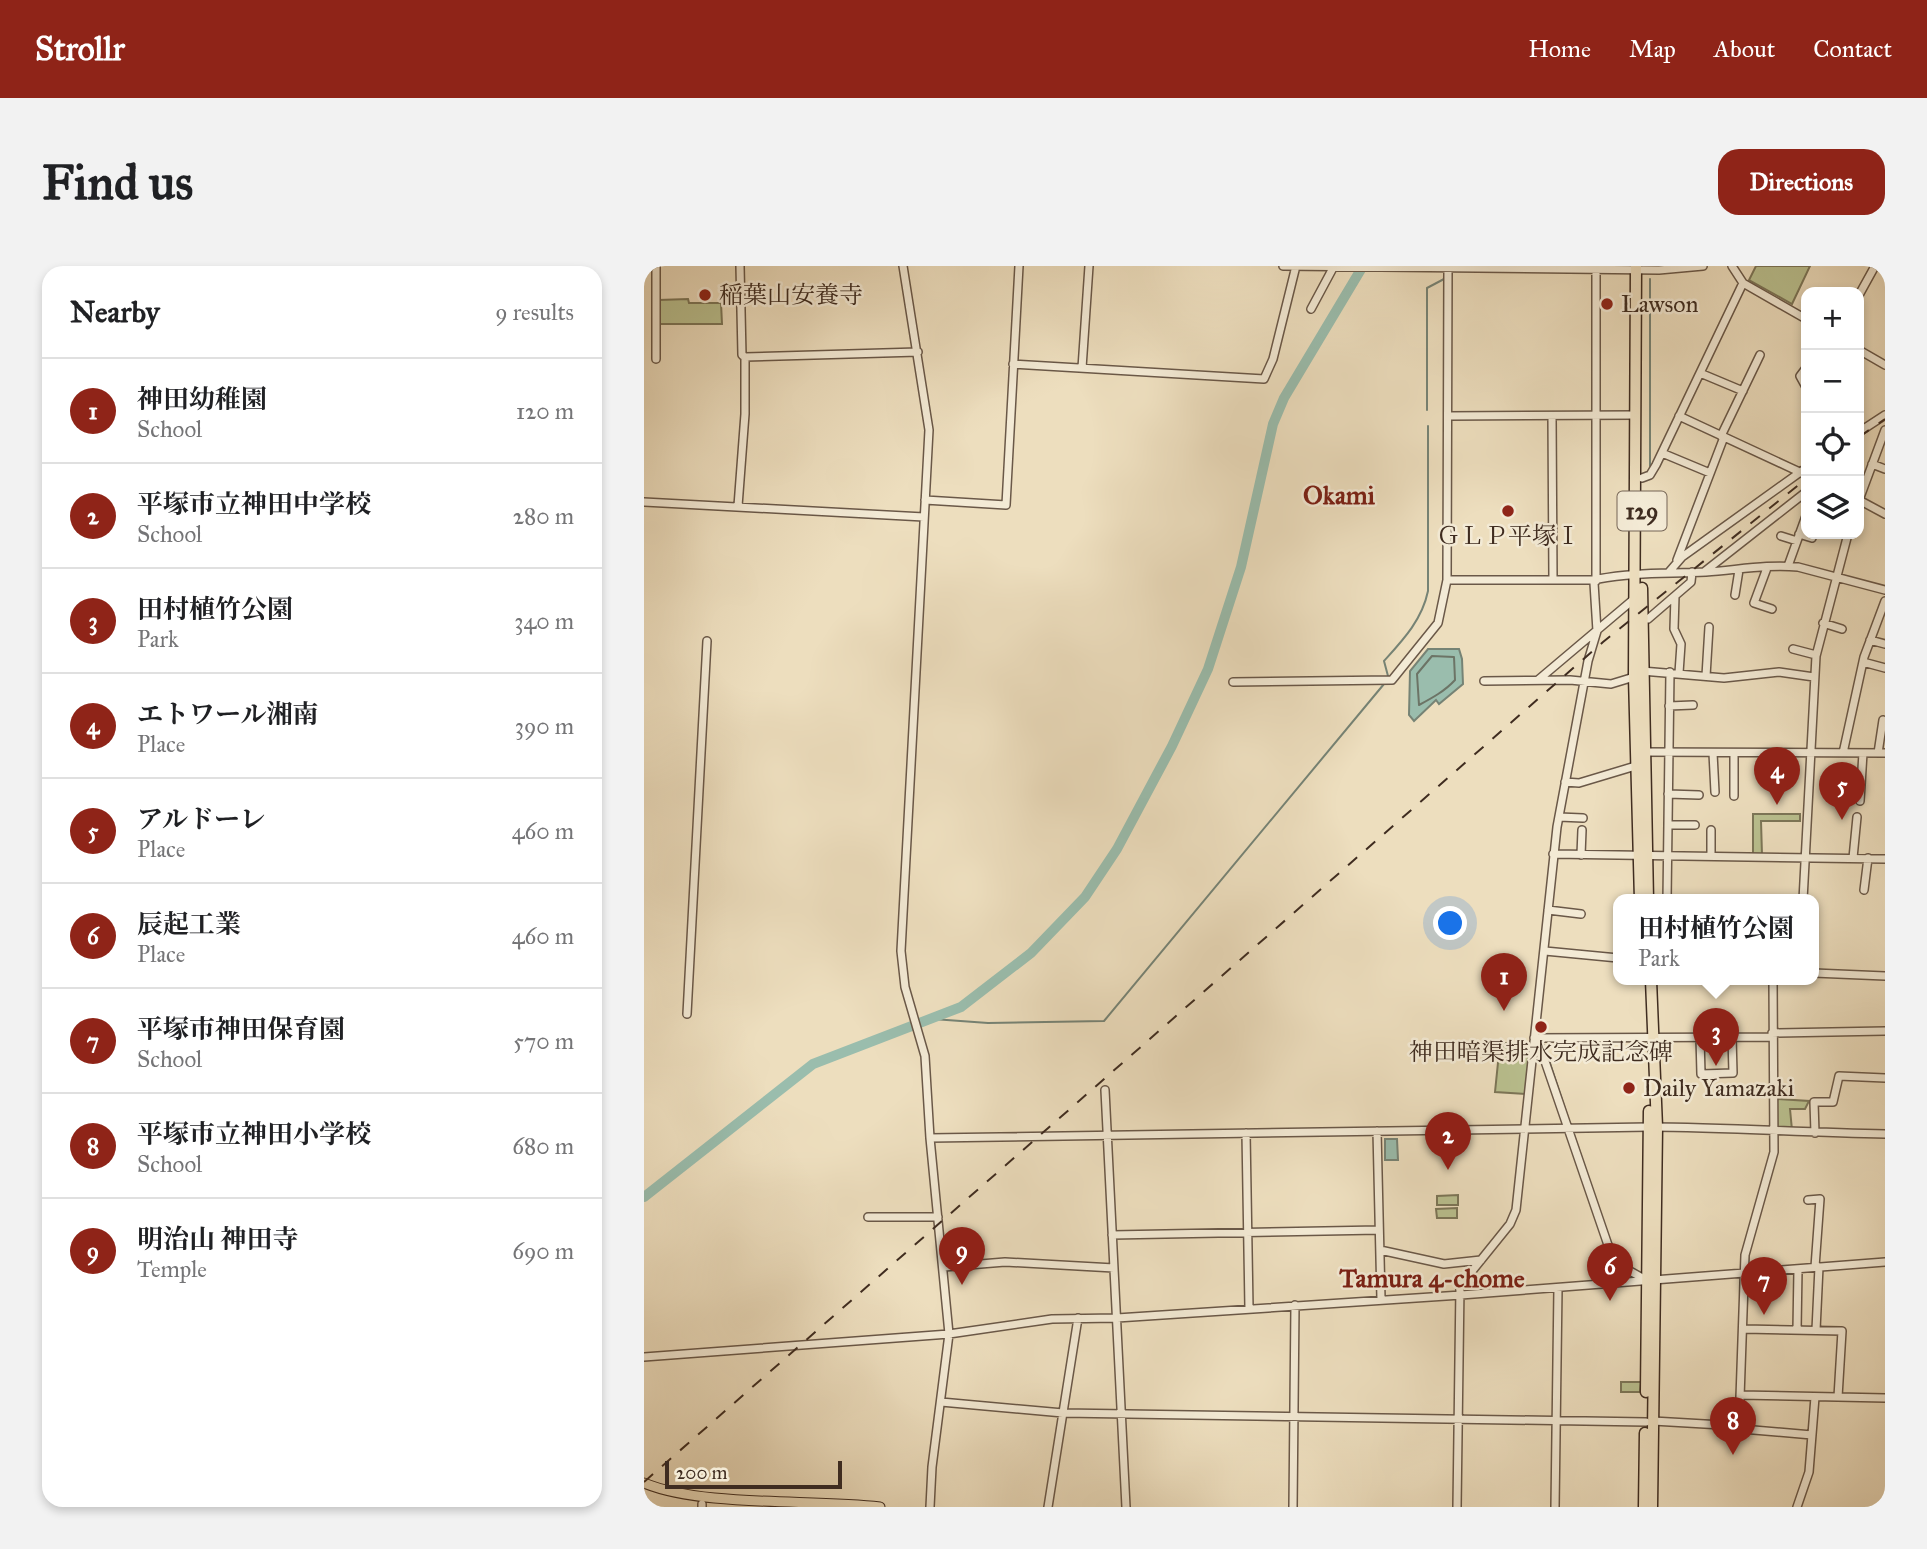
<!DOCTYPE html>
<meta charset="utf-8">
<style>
:root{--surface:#fff;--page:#f2f2f2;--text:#202124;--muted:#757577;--line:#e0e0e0;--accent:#8f2418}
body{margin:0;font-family:"IM FELL Great Primer","Noto Serif JP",serif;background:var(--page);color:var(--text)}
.controls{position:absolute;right:21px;top:21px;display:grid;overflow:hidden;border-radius:14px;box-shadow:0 4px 10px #0003}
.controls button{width:63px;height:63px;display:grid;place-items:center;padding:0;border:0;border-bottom:2px solid var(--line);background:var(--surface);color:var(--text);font:35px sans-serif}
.scale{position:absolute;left:21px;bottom:18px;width:177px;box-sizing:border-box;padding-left:7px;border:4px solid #3f2c20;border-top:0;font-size:19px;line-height:24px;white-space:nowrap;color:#3f2c20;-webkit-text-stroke:5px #f3ead5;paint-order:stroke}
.you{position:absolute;left:807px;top:658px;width:24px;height:24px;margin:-18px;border:5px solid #fff;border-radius:50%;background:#1a73e8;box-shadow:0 0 0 10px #1a73e833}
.badge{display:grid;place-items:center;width:46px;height:46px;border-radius:50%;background:var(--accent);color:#fff;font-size:23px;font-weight:700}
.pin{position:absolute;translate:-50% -58px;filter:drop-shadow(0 2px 4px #0008)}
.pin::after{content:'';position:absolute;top:37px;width:24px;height:21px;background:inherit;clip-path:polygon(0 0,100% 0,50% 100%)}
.popup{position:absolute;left:969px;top:628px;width:206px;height:91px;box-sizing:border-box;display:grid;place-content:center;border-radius:14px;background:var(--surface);filter:drop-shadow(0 2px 5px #0005);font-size:23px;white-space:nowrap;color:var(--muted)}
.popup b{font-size:26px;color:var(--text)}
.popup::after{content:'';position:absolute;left:50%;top:100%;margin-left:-14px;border:14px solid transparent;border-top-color:var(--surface)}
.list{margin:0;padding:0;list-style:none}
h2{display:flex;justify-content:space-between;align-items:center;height:91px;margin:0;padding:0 28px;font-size:30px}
h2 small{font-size:23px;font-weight:400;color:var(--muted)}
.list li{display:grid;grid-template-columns:46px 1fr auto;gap:21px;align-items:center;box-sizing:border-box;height:105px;padding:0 28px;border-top:2px solid var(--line)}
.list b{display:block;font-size:26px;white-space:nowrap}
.list p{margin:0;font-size:23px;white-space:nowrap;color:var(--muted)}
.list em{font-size:23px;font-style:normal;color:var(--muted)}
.icon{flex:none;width:38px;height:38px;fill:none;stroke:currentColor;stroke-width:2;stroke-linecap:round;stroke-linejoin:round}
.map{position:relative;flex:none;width:1241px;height:1241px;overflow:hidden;border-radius:21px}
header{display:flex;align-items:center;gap:42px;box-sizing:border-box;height:98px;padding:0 35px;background:var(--accent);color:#fff}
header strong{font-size:33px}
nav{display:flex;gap:38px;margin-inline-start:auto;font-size:24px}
.intro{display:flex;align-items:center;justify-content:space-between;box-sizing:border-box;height:168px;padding:0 42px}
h1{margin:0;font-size:49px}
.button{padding:18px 32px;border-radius:21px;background:var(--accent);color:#fff;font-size:24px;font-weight:700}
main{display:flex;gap:42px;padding:0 42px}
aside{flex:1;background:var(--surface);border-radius:21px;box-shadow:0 4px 10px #0003}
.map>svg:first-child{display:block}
.green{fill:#bac190;stroke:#7c7658;stroke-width:2}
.water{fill:#9abdad;stroke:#768375;stroke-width:2}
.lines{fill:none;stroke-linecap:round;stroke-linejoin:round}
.shore{stroke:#6c7466;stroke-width:2}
.stream{stroke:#768375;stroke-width:2}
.river{stroke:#9abdad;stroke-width:10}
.minor-casing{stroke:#6a5848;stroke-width:10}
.major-casing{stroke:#3f2c20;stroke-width:11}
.highway-casing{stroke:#3f2c20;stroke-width:13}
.minor{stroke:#f3ead5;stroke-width:7}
.major{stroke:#eddebe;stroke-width:9}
.highway{stroke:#eddebe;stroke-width:10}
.rail{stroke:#3f2c20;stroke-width:2;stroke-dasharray:12 12;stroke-linecap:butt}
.poi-dot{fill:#8f2418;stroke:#f3ead5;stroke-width:2.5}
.labels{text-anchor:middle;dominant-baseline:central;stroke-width:5;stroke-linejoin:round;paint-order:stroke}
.shield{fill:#f3ead5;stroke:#756556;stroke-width:2}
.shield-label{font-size:23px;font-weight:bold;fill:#3f2c20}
.poi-label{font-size:24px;fill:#3f2c20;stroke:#f3ead5;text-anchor:start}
.neighbourhood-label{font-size:26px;font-weight:bold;fill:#7a1f14;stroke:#f3ead5}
</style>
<header>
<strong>Strollr</strong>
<nav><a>Home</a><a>Map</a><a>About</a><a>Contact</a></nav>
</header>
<div class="intro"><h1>Find us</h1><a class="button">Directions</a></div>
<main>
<aside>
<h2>Nearby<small>9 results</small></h2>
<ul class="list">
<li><span class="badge">1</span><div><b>神田幼稚園</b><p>School</p></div><em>120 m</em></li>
<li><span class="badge">2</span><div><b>平塚市立神田中学校</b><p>School</p></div><em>280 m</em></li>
<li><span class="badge">3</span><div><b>田村植竹公園</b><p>Park</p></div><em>340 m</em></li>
<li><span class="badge">4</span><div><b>エトワール湘南</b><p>Place</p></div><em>390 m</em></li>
<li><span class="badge">5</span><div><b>アルドーレ</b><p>Place</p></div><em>460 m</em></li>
<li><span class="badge">6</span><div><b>辰起工業</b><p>Place</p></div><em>460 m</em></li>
<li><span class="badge">7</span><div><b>平塚市神田保育園</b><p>School</p></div><em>570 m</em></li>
<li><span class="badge">8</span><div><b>平塚市立神田小学校</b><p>School</p></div><em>680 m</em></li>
<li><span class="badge">9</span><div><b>明治山 神田寺</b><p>Temple</p></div><em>690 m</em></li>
</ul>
</aside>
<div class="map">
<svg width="1241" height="1241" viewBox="0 0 1241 1241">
<rect width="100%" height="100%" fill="#eddebe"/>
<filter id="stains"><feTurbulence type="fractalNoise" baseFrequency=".00286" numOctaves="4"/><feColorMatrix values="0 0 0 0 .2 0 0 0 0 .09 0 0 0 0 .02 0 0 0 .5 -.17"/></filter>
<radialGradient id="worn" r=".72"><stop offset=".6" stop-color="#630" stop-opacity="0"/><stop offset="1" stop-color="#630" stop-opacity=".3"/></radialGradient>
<path class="green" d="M1112 0H1166L1148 38 1105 14Z
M44 33 45 37H77L78 58H15V34Z
M1109 548H1156V555H1117L1118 589H1109Z
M856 777H887L883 828 851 826Z
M1132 833 1165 835 1161 843H1146L1148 864 1132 861Z
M814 929V939H793V930Z
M813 942V952H793L792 943Z
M977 1116H997L996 1126H977Z"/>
<path class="water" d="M784 383H815L818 393 819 418 795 438 792 434 770 455 765 449 766 405Z
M741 873H753L754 894H741Z"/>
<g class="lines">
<path class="shore" d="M788 390 810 391 811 414C801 425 788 432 775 439L773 408Z"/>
<path class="stream" d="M783 144V22L800 13
M1006 200V13
M744 410 740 395C759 374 778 354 784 325V160
M289 753 344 757 460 755 740 418
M900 779 927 861
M929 866 952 934
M976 994 986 1001"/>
<path class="river" d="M0 931 169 798 317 741 387 687 441 631 473 583 528 480 564 403 597 301 629 158 640 132 719 0"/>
<g class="minor-casing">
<path id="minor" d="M12 0V93
M96 0 98 89 101 91 274 86
M259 0 285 164 257 685 261 721 281 790 286 872 305 1068 288 1201 286 1241
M639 0 1015 4 1059 0
M1088 0 1099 17 1162 53
M1215 29 1231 0
M667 43 689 2
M1215 84 1241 99
M369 98 620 113 629 93 652 0
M438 102 445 0
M1162 102 1156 110 1162 121
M1056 107 1099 125
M804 150 992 149
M908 150 909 314
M1035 150 1162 209
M1215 166 1241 149
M1077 170 1116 89
M1018 187 1066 207
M1228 198 1241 203
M998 212 1006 209 1012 199 1099 17
M281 234 362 239 375 0
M1215 234 1241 164
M1215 234 1241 248
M0 236 280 251
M94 240 101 148V91
M1155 268 1168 272
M1137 270 1153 275
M1033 294 1080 171
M1144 300 1162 250
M1123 302 1110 337 1128 343
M1025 306 1038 291 1162 202
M1060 306 1162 226
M803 314H952V3
M1091 329 1095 304
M1031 330 1030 363 1037 378 1035 407
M998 353H1004L1047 316 1048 306
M1179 357 1198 363
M1226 374 1241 378
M1149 383 1172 389
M1219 396 1241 402
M998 405 1080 412 1135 406 1170 411
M1062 410 1065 361
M894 414 990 333
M840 415 926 414 967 418 990 411
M589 416 748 414 794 357 803 314 804 0
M1025 440 1049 439
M997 486 1241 487
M1069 487 1071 526
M1090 487V530
M1199 487 1220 391 1241 335
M1234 487 1239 454
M921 516 935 517 995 499
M1024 528 1055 529
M1216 535 1219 487
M915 551 939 552
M1024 559H1051
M909 588 1241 593
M937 589 938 564
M1067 590V564
M1209 592 1213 551
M1220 624 1224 592
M1023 634 1026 406
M1159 634 1172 390 1204 268
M904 644 937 648
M901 685 974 692
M1170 707 1241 710
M43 748 63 375
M1128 767 1241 765
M1056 771 1057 808 1089 807 1088 771
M890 772 1128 771
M893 772 964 979 977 1000 1002 1014
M461 824 482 1241
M733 865 737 1033
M602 867 605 1042
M1171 867 1170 836H1189L1195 810 1241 812
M286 872 1005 861C1084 861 1162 867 1241 868
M1164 934 1176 933 1171 1001
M224 951H294
M468 969 735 964
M736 984 800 998 837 994
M300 1001 361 996 470 1002
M1100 1063 1198 1065 1194 1131
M1153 1064 1154 1003
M1172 1064 1175 1001
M0 1091 305 1068 408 1053 473 1052 817 1029 1241 996
M1096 1129 1241 1132
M297 1136 419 1147 1002 1156
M1009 1155 1095 1160 1101 989 1130 886 1129 714
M1095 1160 1098 1163 1168 1169
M58 1241V1238
M404 1241 434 1052
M649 1241 651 1039
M813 1241 816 1020 866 958 872 944 913 561 944 395 953 365 950 317 954 313C991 306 1025 308 1062 306 1093 304 1124 298 1154 301L1241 324
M911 1241 914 1022
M1153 1241 1165 1206 1171 1131"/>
</g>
<g class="major-casing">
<path id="major" d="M0 1217C57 1241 167 1233 236 1241"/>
</g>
<g class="highway-casing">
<path id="highway" d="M992 0 990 411 996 634
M998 322 1004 634
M1007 714 1013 861 1008 1241
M1002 1126 1005 845
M1000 1241 1001 1167"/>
</g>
<use href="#minor" class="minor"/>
<use href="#major" class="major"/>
<use href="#highway" class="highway"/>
<path class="rail" d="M1215 171 1241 153
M0 1216 959 376 1162 213"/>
</g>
<g class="poi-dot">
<circle cx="61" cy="29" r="7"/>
<circle cx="963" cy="38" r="7"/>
<circle cx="864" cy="245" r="7"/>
<circle cx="897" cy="761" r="7"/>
<circle cx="985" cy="822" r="7"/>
</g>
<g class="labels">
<rect class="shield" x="973.5" y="225.5" width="49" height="39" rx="5"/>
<g class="shield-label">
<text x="998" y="245">129</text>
</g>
<g class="poi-label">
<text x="75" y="29">稲葉山安養寺</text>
<text x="977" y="38">Lawson</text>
<text x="864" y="270" text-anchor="middle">ＧＬＰ平塚Ⅰ</text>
<text x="897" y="786" text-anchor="middle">神田暗渠排水完成記念碑</text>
<text x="999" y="822">Daily Yamazaki</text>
</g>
<g class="neighbourhood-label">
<text x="695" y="229">Okami</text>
<text x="788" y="1012">Tamura 4-chome</text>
</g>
</g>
<rect width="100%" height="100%" filter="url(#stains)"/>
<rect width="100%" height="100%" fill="url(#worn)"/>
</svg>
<div class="controls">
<button>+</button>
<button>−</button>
<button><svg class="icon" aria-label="locate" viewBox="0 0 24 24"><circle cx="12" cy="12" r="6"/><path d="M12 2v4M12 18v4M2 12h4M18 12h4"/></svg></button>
<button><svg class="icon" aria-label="layers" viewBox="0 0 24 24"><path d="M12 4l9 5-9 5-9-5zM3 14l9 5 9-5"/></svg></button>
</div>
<div class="scale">200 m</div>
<div class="you"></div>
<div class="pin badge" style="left:860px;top:745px">1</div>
<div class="pin badge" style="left:804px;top:904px">2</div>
<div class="pin badge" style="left:1072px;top:800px">3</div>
<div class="popup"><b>田村植竹公園</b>Park</div>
<div class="pin badge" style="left:1133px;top:539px">4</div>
<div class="pin badge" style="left:1198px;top:554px">5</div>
<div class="pin badge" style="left:966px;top:1035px">6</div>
<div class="pin badge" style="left:1120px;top:1049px">7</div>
<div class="pin badge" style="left:1089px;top:1189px">8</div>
<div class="pin badge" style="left:318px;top:1019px">9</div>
</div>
</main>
